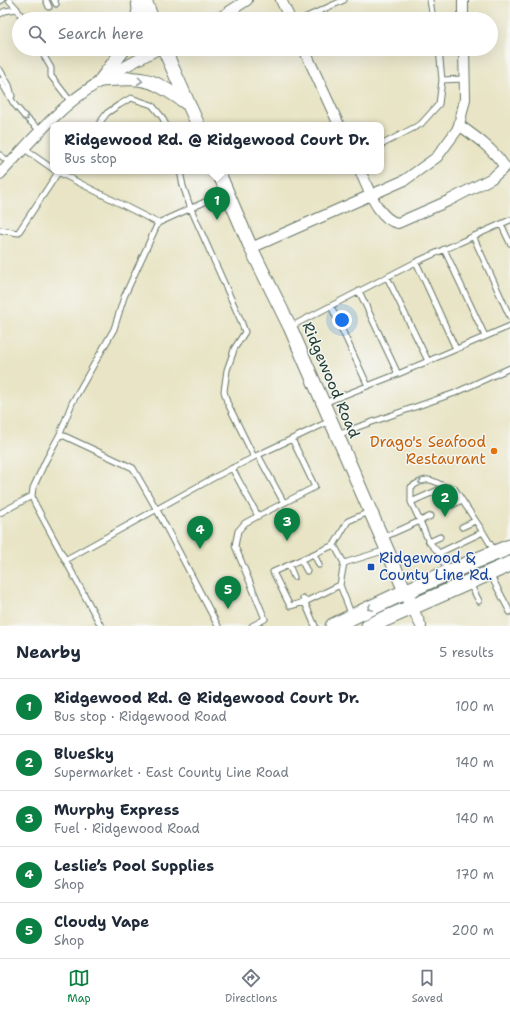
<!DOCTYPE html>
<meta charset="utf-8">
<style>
:root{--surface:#fff;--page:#f6f6f7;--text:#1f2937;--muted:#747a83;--line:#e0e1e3;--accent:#0b8043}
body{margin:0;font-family:"Shantell Sans",sans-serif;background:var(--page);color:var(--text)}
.you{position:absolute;left:342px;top:320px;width:14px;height:14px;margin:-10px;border:3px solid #fff;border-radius:50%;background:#1a73e8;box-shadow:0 0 0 6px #1a73e833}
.badge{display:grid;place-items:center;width:26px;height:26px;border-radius:50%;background:var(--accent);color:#fff;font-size:13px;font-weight:700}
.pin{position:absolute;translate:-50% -33px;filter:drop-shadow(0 1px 2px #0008)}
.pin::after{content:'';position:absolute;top:21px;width:14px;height:12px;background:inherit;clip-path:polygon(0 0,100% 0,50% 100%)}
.popup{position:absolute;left:50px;top:122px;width:334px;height:52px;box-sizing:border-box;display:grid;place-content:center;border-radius:8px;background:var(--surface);filter:drop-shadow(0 1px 3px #0005);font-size:13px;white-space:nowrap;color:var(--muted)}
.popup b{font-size:15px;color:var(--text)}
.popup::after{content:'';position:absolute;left:50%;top:100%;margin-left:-8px;border:8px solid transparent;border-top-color:var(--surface)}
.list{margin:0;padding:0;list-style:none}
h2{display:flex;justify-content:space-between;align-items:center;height:52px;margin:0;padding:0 16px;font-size:17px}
h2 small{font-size:13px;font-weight:400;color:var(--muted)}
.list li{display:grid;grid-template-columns:26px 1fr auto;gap:12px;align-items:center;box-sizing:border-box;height:56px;padding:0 16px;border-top:1px solid var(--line)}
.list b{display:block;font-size:15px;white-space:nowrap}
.list p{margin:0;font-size:13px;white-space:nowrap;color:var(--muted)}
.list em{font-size:13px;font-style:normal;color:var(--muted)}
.icon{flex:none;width:22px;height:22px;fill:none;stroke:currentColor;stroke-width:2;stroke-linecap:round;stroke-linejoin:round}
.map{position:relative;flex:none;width:510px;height:626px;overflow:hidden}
.search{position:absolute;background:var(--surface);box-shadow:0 4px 16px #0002;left:12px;right:12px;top:12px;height:44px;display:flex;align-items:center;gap:10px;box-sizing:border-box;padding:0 14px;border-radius:22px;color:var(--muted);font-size:15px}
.sheet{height:332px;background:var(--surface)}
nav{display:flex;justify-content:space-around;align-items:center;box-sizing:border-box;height:56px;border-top:1px solid var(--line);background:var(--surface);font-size:11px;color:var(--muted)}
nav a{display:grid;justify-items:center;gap:2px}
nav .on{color:var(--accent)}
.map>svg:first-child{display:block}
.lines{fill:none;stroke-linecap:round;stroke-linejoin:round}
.service-casing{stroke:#657767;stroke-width:7}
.minor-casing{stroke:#657767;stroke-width:12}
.tertiary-casing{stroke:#657767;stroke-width:15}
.secondary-casing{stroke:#657767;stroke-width:17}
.service{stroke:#fff;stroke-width:5}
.minor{stroke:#fff;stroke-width:10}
.tertiary{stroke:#fff;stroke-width:13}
.secondary{stroke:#fff;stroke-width:15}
.oneway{stroke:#8f9e9a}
.food-dot{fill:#e8710a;stroke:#f6f6f2;stroke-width:1.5}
.transit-dot{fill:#1a4fb4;stroke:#f6f6f2;stroke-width:1.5}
.labels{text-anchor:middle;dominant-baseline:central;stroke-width:3;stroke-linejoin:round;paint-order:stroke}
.street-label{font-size:15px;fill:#1f3d34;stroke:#f6f6f2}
.food-label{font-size:15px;fill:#c56008;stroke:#f6f6f2;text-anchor:end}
.transit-label{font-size:15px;fill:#164399;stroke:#f6f6f2;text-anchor:start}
</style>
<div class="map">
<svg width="510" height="626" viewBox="0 0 510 626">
<rect width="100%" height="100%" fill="#f6f6f2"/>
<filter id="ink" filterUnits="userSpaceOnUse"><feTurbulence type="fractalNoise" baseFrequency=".025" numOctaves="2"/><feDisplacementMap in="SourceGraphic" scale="8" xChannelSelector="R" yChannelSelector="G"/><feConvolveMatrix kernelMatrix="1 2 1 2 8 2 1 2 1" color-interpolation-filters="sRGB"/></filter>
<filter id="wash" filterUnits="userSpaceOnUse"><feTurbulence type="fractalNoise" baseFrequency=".012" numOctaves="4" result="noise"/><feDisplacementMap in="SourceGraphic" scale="16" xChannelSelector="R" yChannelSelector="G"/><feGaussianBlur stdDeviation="0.9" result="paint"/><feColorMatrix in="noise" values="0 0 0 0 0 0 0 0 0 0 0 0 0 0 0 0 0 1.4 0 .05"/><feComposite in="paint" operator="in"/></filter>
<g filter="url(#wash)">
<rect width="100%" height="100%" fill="#e8e4c5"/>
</g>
<g filter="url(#ink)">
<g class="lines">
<g class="service-casing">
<path id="service" d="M9 0 17 9 23 19
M46 0 49 7
M54 0 56 4
M430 0 433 19
M0 1 2 0
M0 14 5 11 17 9
M302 19 344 0
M40 49 51 68V76L71 102
M0 70 9 85 12 96
M0 80 14 104 25 117 40 130
M442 80 464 79
M98 125 107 113 119 105 131 98 152 105 162 117 166 125
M381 145 421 124 439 104 442 80 439 49
M23 148 53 169
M0 155 10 163
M56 171 158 223 207 201 225 190
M180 171 183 186 191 209 241 321 245 332 234 349 233 353 227 370 224 391 227 402 254 457
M501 224 510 243
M0 230 18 233 59 171
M473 236 510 317
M444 249 485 336
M416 262 456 349
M387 277 428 361
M359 291 398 374
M331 306 368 386
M290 327 416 262 510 220
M324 403 398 374 510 326
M60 434 133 468 157 510 218 626
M338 435 358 427 455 393 510 368
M258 455 284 503
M232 468 258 516 315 487 292 439
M411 502V487C427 477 430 478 445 487
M452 505 462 500
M369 512 348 521 334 545 273 572 290 606 305 602 340 585 344 563 386 550
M0 513 32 496
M431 516 420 521 411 502 445 487 454 488 483 532
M462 527 475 521
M382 538 420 521 429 542 439 553 447 570
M429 542 440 537
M334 545 344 563
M439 553 483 532 495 552
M314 554 319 565
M65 560 215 477 258 455 330 421
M301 560 307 571
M289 565 294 577
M490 574 510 612
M470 584 479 601
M340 585 352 616
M303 598 315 626
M101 626 34 502 32 496 33 488 46 460 60 434 72 403 114 329 124 297 158 223
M252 626 265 619 235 546 238 531 245 523 258 516"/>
</g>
<g class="minor-casing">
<path id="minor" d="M281 0 290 19
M463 0V19
M218 19 247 0
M304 49 339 125
M360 171C368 187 378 220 398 223L448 201 492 178 505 167C493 149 476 137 459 125
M0 174C23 150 45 123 71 102 98 80 128 65 158 49
M251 248 405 180 437 157 457 130 459 125 465 99 464 49
M412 607 421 626"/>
</g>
<g class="tertiary-casing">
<path id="tertiary" d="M145 0 152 19
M137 19 139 10 138 0
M164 49 198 125
M101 80C119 79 140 76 156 84 167 89 178 97 188 104
M101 80 124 49
M218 171 251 248 290 327 412 607"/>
</g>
<g class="secondary-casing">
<path id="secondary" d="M333 626C391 598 450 570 510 547
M369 626 510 564"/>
</g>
<use href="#service" class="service"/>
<use href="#minor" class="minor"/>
<use href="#tertiary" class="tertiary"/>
<use href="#secondary" class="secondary"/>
</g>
<defs><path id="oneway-chevron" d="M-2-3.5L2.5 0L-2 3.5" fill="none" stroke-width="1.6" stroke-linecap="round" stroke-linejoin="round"/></defs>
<g class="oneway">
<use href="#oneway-chevron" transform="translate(140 81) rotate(7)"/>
<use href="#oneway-chevron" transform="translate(26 118) rotate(46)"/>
<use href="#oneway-chevron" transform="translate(421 482) rotate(158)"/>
<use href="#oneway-chevron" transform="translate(370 608) rotate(154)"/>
</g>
</g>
<circle class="food-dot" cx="494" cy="451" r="4"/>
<rect class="transit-dot" x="367" y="563" width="8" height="8" rx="2"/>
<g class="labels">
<g class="street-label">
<text transform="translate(331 380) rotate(67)">Ridgewood Road</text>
</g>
<g class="food-label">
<text x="486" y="442">Drago's Seafood<tspan x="486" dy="17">Restaurant</tspan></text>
</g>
<g class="transit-label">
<text x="379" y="558">Ridgewood &amp;<tspan x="379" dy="17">County Line Rd.</tspan></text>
</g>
</g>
</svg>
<div class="you"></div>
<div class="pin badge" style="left:217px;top:220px">1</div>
<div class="popup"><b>Ridgewood Rd. @ Ridgewood Court Dr.</b>Bus stop</div>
<div class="pin badge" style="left:445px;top:517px">2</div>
<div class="pin badge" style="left:287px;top:541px">3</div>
<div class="pin badge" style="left:200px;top:549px">4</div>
<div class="pin badge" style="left:228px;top:609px">5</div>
<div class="search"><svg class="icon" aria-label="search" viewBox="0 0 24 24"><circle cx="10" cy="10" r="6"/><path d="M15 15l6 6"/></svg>Search here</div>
</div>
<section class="sheet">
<h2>Nearby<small>5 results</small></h2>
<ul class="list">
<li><span class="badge">1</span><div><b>Ridgewood Rd. @ Ridgewood Court Dr.</b><p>Bus stop · Ridgewood Road</p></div><em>100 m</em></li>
<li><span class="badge">2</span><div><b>BlueSky</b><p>Supermarket · East County Line Road</p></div><em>140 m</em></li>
<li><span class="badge">3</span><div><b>Murphy Express</b><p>Fuel · Ridgewood Road</p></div><em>140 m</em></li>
<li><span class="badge">4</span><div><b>Leslie’s Pool Supplies</b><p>Shop</p></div><em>170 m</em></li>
<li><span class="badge">5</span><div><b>Cloudy Vape</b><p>Shop</p></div><em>200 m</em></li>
</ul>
</section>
<nav>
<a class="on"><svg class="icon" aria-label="map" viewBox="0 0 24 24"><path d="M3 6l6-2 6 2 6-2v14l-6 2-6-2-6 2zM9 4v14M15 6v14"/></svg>Map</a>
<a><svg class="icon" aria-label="directions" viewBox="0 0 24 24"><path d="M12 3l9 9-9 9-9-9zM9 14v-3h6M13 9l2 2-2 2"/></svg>Directions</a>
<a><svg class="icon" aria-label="saved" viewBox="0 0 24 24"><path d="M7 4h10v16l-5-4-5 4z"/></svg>Saved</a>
</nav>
